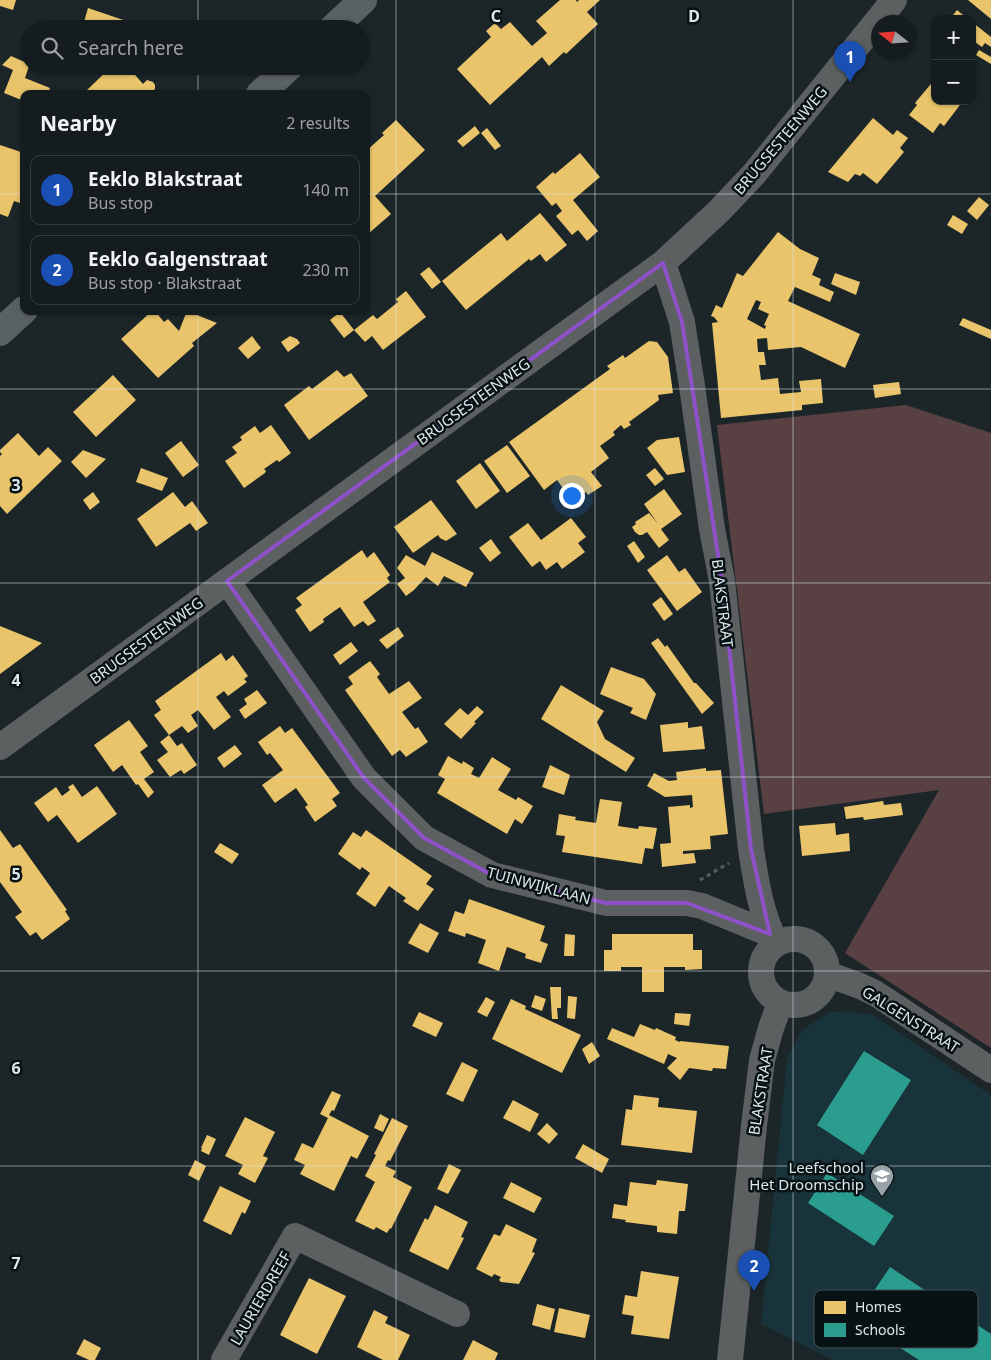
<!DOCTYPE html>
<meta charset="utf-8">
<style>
:root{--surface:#151c1f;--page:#1e2528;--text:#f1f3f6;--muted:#9da1a4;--line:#343a3d;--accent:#98a3a7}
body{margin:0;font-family:"Noto Sans",sans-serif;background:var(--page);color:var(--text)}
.controls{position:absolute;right:15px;top:15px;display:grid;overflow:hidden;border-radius:10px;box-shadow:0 1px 4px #0004}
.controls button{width:45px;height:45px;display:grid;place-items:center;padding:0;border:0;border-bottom:1px solid var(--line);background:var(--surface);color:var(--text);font:25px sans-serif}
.compass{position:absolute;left:871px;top:15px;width:45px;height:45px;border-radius:50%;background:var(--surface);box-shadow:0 1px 4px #0004;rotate:287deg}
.you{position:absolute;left:571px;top:495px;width:18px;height:18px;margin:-12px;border:4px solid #fff;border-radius:50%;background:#1a73e8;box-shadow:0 0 0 8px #1a73e833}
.badge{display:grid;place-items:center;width:32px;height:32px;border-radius:50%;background:var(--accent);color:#fff;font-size:16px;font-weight:700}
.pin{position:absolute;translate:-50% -41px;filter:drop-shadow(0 1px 2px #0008)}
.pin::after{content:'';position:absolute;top:26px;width:18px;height:15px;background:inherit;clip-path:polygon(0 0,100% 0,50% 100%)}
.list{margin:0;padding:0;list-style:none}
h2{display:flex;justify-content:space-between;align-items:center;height:65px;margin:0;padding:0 20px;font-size:21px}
h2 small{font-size:16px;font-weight:400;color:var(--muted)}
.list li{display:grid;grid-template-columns:32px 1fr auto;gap:15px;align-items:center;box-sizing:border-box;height:70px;margin:0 10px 10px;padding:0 10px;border:1px solid var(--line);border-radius:10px}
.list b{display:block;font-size:19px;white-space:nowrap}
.list p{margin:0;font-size:16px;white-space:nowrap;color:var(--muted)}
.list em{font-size:16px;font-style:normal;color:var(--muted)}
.icon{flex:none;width:28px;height:28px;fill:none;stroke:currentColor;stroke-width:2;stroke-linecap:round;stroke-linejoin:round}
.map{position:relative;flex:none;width:991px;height:1360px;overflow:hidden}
.search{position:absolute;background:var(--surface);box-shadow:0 1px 4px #0004;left:20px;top:20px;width:350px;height:55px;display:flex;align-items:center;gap:12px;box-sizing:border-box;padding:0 18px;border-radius:28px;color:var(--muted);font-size:19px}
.panel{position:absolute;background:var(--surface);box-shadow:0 1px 4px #0004;left:20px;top:90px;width:350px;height:225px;border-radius:10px}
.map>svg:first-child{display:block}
.built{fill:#183339}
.green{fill:#594143}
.homes{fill:#e9c46a;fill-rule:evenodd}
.schools{fill:#2a9d8f}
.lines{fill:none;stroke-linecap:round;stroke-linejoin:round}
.path{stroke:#585d5f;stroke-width:3;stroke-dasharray:4 4;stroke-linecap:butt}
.street{stroke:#5c6061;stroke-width:26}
.primary{stroke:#5a6162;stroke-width:28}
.marked{fill:none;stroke:#8e51c8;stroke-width:4;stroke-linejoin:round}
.grid{fill:none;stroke:#dbe7eb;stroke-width:1;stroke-opacity:0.55}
.labels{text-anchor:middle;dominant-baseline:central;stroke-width:5;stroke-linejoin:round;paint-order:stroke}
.street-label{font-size:15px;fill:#dbe7eb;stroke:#081113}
.poi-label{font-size:15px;fill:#dbe7eb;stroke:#081113;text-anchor:end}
.key{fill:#081113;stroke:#475154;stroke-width:1}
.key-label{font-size:14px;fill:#dbe7eb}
.grid-label{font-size:16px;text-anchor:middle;font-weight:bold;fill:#dbe7eb;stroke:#081113;stroke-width:5;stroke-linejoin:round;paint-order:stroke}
</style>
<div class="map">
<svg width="991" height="1360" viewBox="0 0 991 1360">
<rect width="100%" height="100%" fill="#1c2629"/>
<path class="built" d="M850 1011 873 1015 991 1095V1360H833L761 1324 787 1058 803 1029 830 1012Z"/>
<path class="green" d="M906 405 991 433V1048L845 953 939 790 764 814 717 425Z"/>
<path class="homes" d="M0 0H16L13 10 0 6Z
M560 0H576L577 2 579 0H600L587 12 598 24 566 54 564 52 549 66 542 57 490 105 457 69 491 37 486 31 495 23 501 29 510 22 532 46 547 33 536 21Z
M968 0H991V19Z
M88 8 147 28V29H82Z
M957 10 968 19H950Z
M972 22 991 37V47L985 43 982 47 972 40Z
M979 50 991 57V64L976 55Z
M11 56 29 64V66L25 78 50 88 48 94H24V101L4 93 13 70 2 65Z
M112 66H123L127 70 129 68 143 84 147 80 153 82 155 85V89L149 94H89L87 90Z
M935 79V101H963L944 126 940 123 933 133 909 115 917 105 915 103Z
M873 118 893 135 897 130 908 138 900 148 904 152 877 184 863 173 860 176 855 174 848 182 828 172Z
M396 120 425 150 375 196 391 214 368 234 366 232V151L384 135 382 133Z
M475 126 480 133 463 147 457 141Z
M487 128 501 146 495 150 481 133Z
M0 145 24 153V202L23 204 14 201 8 217 0 214Z
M580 153 600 177 573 200 598 231 587 241 578 230 572 235 556 216 562 211 556 203 552 206 536 187 553 172 555 174Z
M979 197 989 205 977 220 967 211Z
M540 213 567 245 546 262 540 254 531 261 529 259 466 310 442 281 501 233 507 241Z
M953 215 968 224 962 234 947 225Z
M778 232 800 249 819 258 812 275 821 279 819 285 834 292 830 302 795 287 788 301 860 334 845 368 801 347 768 350 767 338 757 339 758 352H764L766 365H759L761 380 778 378 780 394 801 392 799 381 821 379 823 403 802 405V410L721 418 712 323 718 322 714 317 711 316 716 305 722 308 737 273 743 276ZM756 300 761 302 758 309 769 314 764 325 766 326 765 329 747 319Z
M429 267 441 282 432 289 420 274Z
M835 273 860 282 856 295 831 284Z
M406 291 426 317 383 350 372 336 365 342 354 330 373 315 377 319 398 302 396 299Z
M152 311H155L164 322 168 319 179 331 187 311 217 323 192 343 194 346 158 378 121 339Z
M340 312 354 330 344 338 330 320Z
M963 318 991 330V339L959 325Z
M252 336 261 348 248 359 238 348Z
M290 336 297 339 300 343 288 352 281 342Z
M649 341 657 342 668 357 673 393 658 395 659 400 629 422 631 425 624 429 621 425 613 432 615 435 600 446 609 458 591 472 602 486 588 495 586 492 579 497 577 494 571 499 557 480 544 490 509 442 610 369 607 366 623 355 625 358Z
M337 370 344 377 351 373 368 396 309 440 284 405 309 386 312 389Z
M113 375 136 400 96 437 73 412Z
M899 382 901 394 875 398 873 385Z
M271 425 291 453 279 462 277 460 264 469 266 471 265 473 244 488 225 461 237 453 232 447 242 440 240 437 255 426 260 433Z
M18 433 39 456 48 447 62 461 7 514 0 506V456L2 454 0 452V450Z
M679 437 685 472 667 475 647 448 657 440Z
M181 441 199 465 183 477 165 453Z
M507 445 530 476 507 493 484 461Z
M83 450 106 459 86 478 71 462Z
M480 463 500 491 476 509 456 481Z
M141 468 168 478 162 491 136 482Z
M655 468 664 479 655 486 646 475Z
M664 489 682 514 661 529 669 540 659 548 647 532 642 535H639L635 532 632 527 636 524 635 522 649 513 658 524 644 504Z
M93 492 100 502 90 510 83 500Z
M173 492 185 507 192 501 208 523 196 531 190 523 156 547 137 519Z
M431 500 457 534 446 541 440 538 438 535 413 553 394 527Z
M571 518 586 537 578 543 585 552 562 569 557 562 546 570 540 561 532 567 509 537 528 523 541 540Z
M491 539 501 553 490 562 479 548Z
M634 541 645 557 638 563 627 546Z
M362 550 367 558 374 552 390 575 387 578 390 582 363 602 376 621 368 626 363 621 354 627 340 607 323 619 324 622 310 632 295 610 302 605 296 598Z
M432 552 474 573 466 587 444 576 438 586 426 577 414 590 406 596 397 584 405 578 397 568 406 555 425 566Z
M667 555 679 572 685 568 702 592 677 611 647 570Z
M661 597 673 614 664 621 652 604Z
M0 626 42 643 0 674Z
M398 627 404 636 387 649 379 640Z
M658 638 665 647 667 645 694 683H696L714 703 702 714 651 643Z
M351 642 358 651 340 665 333 655Z
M221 653 226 661 233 655 248 676 244 679 247 682 228 696 224 691 216 697 231 717 214 730 198 710 191 715 198 726 188 733 182 726 169 735 177 746 182 743 197 765 184 774 181 770 170 777 157 760 168 752 160 742 169 735 154 715 161 710 155 701Z
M370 661 380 674 377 677 389 694 409 681 422 698 402 712 415 729 418 727 428 742 406 757 400 750 392 756 345 690 353 684 348 677Z
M611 667 644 679 656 694 646 720 630 713 633 708 600 694Z
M561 685 604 711 597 722 605 739 635 758 626 772 541 719Z
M257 690 267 703 245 719 239 710 247 704 244 699Z
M477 706 484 712 474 722 476 723 461 739 444 724 460 708 468 715Z
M129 720 148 746 140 752 154 772 144 779 154 792 148 798 138 784 136 785 122 765 113 772 94 745Z
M688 722V728L702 726 705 749 663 752 660 725Z
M280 726 285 733 292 728 340 793 332 799 337 806 315 822 305 807 308 805 296 788 275 803 262 785 283 770 270 753 267 755 258 742Z
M235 745 242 754 224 768 217 758Z
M448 756 462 764 463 761 474 768 471 774 479 778 492 757 511 769 498 790 516 800 518 797 533 806 522 824 515 819 507 834 437 793 445 779 438 775Z
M550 765 570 775 564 795 542 787Z
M706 768V771L721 770 728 834 710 836 711 849 683 851V854L694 853 696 863 662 867 660 844 671 843 668 807 690 805V808L693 807 692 795 665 797 647 786 654 773 669 781 677 780 676 772Z
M73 784 82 797 97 786 117 814 78 843 57 815 48 822 34 803 56 787 62 796 70 790 68 787Z
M600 799 622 802 618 826 638 829 639 826 657 828 653 849 645 848 642 864 562 852 565 836 556 835 559 814 576 817 575 820 596 823Z
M883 801 884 805 901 803 903 815 864 820 863 817 846 819 844 807Z
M835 823 836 835 849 833 850 851 802 856 799 826Z
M0 830 13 848 20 844 67 910 65 911 70 919 42 940 36 932 30 936 15 917 22 912 0 882Z
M366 830 432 876 426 884 434 889 418 911 403 901 406 898 389 886 375 907 356 894 370 873 362 867 360 870 338 854 353 832 361 837Z
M220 843 239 854 232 864 214 852Z
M469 899 545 926 540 941 548 944 541 963 525 958 526 954 507 947 499 971 478 963 486 940 466 933 465 937 448 931 455 911 464 914Z
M420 923 439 933 428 953 408 943Z
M565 934 575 935 574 956H564Z
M612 934H693V950H702V969L685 970V967H664V992H642V967H621V971H604V950H612Z
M550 987H561V1008H557L558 1019H552Z
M535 995 546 999 542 1011 531 1007Z
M568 996 577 997 575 1019 567 1018Z
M486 997 495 1002 487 1017 477 1012Z
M511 999 526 1006 525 1009 581 1035 562 1073 492 1039Z
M419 1012 443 1023 436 1037 412 1026Z
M675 1013 691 1014 689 1026 674 1024Z
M640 1024 655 1030 656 1028 676 1037 675 1040 680 1042V1041L729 1046 726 1069 713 1068 712 1071 689 1068 680 1080 667 1068 677 1058 668 1054 664 1064 607 1039 612 1028 634 1037Z
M592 1042 600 1056 589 1064 582 1049Z
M462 1062 478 1070 463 1102 446 1094Z
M332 1091 341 1095 334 1111 332 1110 329 1115 369 1136 357 1159 351 1156 334 1191 300 1174 305 1165 294 1160 302 1143 313 1148 328 1118 320 1114Z
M634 1095 659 1098 658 1107 697 1111 692 1153 621 1145 626 1109 632 1110Z
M513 1100 539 1114 530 1132 503 1118Z
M380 1114 389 1119 383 1132 374 1128Z
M245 1117 275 1132 263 1156 268 1158 255 1183 238 1174 243 1165 225 1156Z
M392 1118 408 1126 390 1161 388 1160 385 1166 396 1171 393 1177 412 1187 391 1229 390 1228 387 1233 376 1227 374 1230 355 1221 375 1182 365 1176 376 1155 374 1154Z
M547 1123 558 1134 549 1144 537 1134Z
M207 1135 216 1139 209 1155 201 1151 202 1148H201Z
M583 1144 609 1159 602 1173 575 1158Z
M195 1160 206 1166 199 1181 188 1175Z
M449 1164 461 1170 448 1194 437 1189Z
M657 1180 688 1184 685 1211H679L677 1234 657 1232V1226L625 1222 626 1220 612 1218 614 1204 627 1206 630 1182 656 1185Z
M511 1182 542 1198 534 1213 503 1198Z
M220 1186 251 1201 245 1214 242 1212 231 1235 203 1221Z
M435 1205 468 1222 461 1237 464 1238 448 1270 409 1251 425 1218 428 1220Z
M506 1224 537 1239 532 1252 535 1253 519 1284 501 1282 499 1280 501 1277 494 1274 492 1277 476 1269 494 1234 500 1236Z
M641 1271 679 1277 669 1339 631 1334 634 1316 622 1314 625 1295 637 1297Z
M309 1278 346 1296 317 1354 280 1335Z
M537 1304 555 1309 550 1330 532 1325Z
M559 1308 590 1315 585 1338 554 1332Z
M374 1310 388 1317 385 1323 410 1335 398 1360H383L357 1347Z
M84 1339 101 1348 95 1360H89L76 1354Z
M473 1340 498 1353 495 1360H463Z"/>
<path class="schools" d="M864 1051 911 1080 863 1155 817 1125Z
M827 1173 894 1216 874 1246 808 1203Z
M890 1267 991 1334V1360H919L855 1319Z"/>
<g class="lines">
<path class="path" d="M700 880 729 863"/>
<path class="street" d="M663 263 682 322 692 386 712 529 722 581 751 849C756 881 761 915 776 943
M227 581 364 778 424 838 492 875 606 903H687L702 906 770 934
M0 747 663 263 719 211 754 174 894 0
M761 972a33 33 0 1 1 66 0a33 33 0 1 1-66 0Z
M827 974 860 986 875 993 991 1070
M224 1360 295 1236 457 1314
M730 1360 754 1126 762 1060 771 1028 780 1003"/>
<path class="primary" d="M332 29 363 0
M260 94 290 66
M0 332 24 310"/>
</g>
<path class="marked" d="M663 263 682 322 692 386 722 581 751 849 770 934 687 903H606L492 875 424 838 364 778 227 581Z"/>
<path class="grid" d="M198 0V29M396 0V1360M595 0V1360M793 0V1360M198 66V94M0 194H24M366 194H991M198 311V1360M0 389H991M0 583H991M0 777H991M0 971H991M0 1166H991"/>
<defs>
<g id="school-pin" transform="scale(1.25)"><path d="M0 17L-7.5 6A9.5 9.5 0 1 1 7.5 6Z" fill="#98a3a7" stroke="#081113"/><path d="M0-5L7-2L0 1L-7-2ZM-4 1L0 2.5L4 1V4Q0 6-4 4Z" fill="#fff"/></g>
</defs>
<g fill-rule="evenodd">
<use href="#school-pin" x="882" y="1176"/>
</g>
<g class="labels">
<g class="street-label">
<text transform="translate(780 140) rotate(-50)">BRUGSESTEENWEG</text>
<text transform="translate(473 401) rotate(-36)">BRUGSESTEENWEG</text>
<text transform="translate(723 603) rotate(83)">BLAKSTRAAT</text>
<text transform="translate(146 640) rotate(-36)">BRUGSESTEENWEG</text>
<text transform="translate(539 885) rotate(15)">TUINWIJKLAAN</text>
<text transform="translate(911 1019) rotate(32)">GALGENSTRAAT</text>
<text transform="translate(760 1091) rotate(-81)">BLAKSTRAAT</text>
<text transform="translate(260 1298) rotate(-60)">LAURIERDREEF</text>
</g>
<g class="poi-label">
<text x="864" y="1167">Leefschool<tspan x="864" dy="17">Het Droomschip</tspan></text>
</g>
</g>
<rect x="814" y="1290" width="164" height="58" rx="8" class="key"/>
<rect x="824" y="1301" width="22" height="13" fill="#e9c46a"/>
<rect x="824" y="1323" width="22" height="14" fill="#2a9d8f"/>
<g class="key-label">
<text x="855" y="1312">Homes</text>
<text x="855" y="1335">Schools</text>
</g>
<g class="grid-label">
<text x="496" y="22">C</text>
<text x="694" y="22">D</text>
<text x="16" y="491">3</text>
<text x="16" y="686">4</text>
<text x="16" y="880">5</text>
<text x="16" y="1074">6</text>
<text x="16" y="1269">7</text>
</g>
</svg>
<div class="controls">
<button>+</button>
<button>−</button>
</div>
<svg class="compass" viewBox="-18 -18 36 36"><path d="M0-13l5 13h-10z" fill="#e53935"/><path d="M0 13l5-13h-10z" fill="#9da1a4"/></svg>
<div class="you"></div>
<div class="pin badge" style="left:850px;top:82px;background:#1a4fb4">1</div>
<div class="pin badge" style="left:754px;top:1291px;background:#1a4fb4">2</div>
<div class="search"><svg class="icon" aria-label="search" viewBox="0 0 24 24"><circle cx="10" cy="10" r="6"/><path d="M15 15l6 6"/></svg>Search here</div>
<section class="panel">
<h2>Nearby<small>2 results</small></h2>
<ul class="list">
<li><span class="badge" style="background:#1a4fb4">1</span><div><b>Eeklo Blakstraat</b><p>Bus stop</p></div><em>140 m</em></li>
<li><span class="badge" style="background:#1a4fb4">2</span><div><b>Eeklo Galgenstraat</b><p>Bus stop · Blakstraat</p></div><em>230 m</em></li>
</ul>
</section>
</div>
